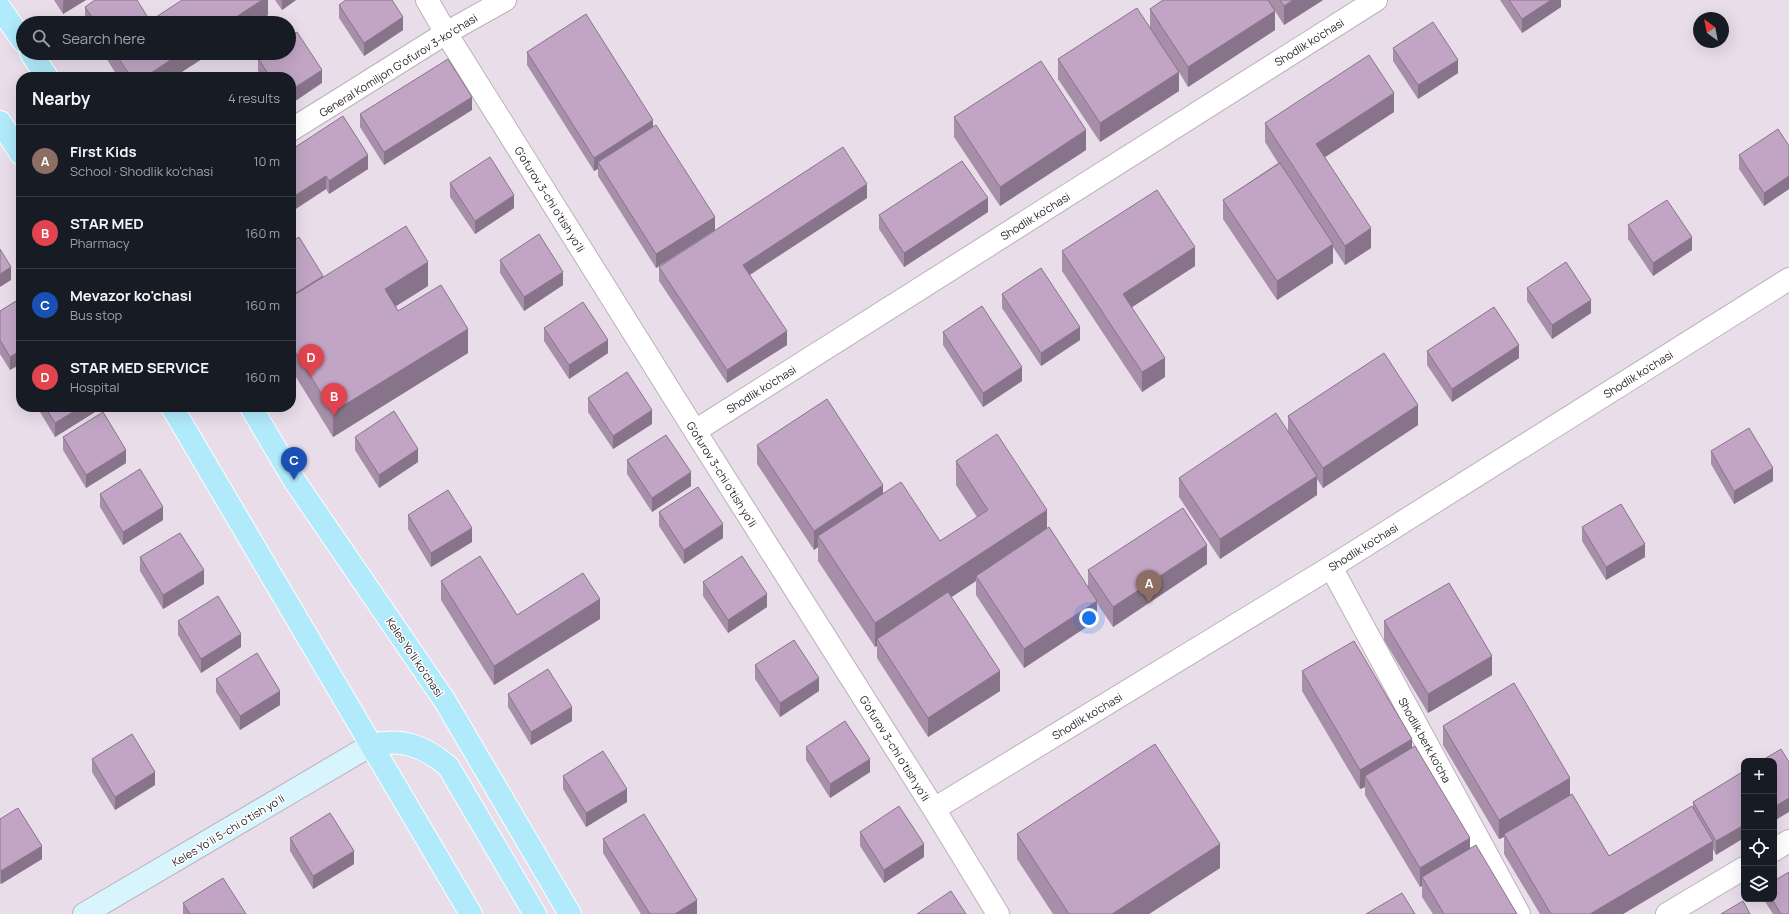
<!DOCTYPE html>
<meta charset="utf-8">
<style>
:root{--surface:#171b24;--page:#242831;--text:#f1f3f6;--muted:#9ea1a6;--line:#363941;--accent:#0f766e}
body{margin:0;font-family:Manrope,sans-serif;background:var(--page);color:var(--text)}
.controls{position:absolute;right:12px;bottom:12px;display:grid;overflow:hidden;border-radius:8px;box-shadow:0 4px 16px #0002}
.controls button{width:36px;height:36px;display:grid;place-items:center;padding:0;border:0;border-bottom:1px solid var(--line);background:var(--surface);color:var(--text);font:20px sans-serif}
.compass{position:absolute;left:1693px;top:12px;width:36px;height:36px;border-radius:50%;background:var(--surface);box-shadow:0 4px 16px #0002;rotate:328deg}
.you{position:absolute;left:1089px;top:618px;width:14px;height:14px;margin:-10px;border:3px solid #fff;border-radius:50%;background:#1a73e8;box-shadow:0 0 0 6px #1a73e833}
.badge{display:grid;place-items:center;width:26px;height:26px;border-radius:50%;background:var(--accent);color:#fff;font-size:13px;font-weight:700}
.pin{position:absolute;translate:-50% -33px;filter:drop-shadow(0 1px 2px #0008)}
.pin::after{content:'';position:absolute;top:21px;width:14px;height:12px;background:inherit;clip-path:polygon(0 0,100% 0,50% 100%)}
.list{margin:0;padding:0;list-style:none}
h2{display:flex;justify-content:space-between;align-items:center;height:52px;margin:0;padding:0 16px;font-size:17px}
h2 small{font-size:13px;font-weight:400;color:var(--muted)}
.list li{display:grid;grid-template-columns:26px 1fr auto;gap:12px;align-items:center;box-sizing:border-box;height:72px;padding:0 16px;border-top:1px solid var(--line)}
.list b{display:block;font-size:15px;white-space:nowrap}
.list p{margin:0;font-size:13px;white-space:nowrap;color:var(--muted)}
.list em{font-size:13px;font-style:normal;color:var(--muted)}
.icon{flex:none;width:22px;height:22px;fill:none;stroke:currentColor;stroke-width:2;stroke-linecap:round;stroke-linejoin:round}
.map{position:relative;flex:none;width:1789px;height:914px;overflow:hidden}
.search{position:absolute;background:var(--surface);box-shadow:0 4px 16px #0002;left:16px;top:16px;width:280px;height:44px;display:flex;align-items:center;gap:10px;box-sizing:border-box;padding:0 14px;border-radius:22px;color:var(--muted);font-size:15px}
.panel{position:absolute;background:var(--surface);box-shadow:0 4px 16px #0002;left:16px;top:72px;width:280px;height:340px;border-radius:16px}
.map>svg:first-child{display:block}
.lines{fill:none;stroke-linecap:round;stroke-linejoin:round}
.street-casing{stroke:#bbb1bc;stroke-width:24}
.secondary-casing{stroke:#bbb1bc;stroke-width:24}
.primary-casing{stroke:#fff;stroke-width:24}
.street{stroke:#fff;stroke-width:22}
.secondary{stroke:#d8f4fd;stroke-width:22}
.primary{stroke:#b0eafb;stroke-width:22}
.wall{fill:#a78ea9}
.shaded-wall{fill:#88748a}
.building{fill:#c2a5c5;stroke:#88748a}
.labels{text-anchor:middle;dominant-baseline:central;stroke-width:3;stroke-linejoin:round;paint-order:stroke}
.street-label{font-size:11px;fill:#2a262a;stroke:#fff}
</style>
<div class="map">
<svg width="1789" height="914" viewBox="0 0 1789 914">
<rect width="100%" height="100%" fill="#e8dde9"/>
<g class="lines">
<g class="street-casing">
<path id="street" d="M427 0 446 33 695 431 934 809 998 914
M291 130 446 33 505 0
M695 431 1376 0
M1331 567 1519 914
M934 809 1331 567 1789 279
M1774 850 1789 841
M1667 914 1744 868"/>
</g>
<g class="secondary-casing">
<path id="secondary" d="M84 914 371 745"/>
</g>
<g class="primary-casing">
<path id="primary" d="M0 8 23 41
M31 53 47 77
M0 122 21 154
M172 407 471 914
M251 407 294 480 445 701 570 914
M371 745C403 738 423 746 448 766L535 914"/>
</g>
<use href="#street" class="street"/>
<use href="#secondary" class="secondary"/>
<use href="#primary" class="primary"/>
</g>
<path class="wall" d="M54 0H86L63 14Z
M268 0V15L257 23H85V7L150 21Z
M275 0H296L282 10Z
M1163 0H1323L1284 25 1275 11V30L1188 87 1179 72V91L1100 142 1058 79V59L1150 28V9Z
M1500 0H1561V7L1522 33Z
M339 5 403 30 364 56 339 18Z
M1393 48 1458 73 1418 99 1393 61Z
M527 52 653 126 715 230 656 268 598 176V169L594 171 527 65Z
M103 53H211L174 77H118Z
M258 58 322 83 291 77H262L258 71Z
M472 110 384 165 360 127V114Z
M1394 112 1325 157 1371 248 1345 265 1333 247V263L1277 300 1223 219V200L1278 163 1265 142V123Z
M954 117 1086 150 1000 206 954 137Z
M1789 146V189L1764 206 1739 169V155Z
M291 150 368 169 329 194 326 189 291 212Z
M450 183 514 208 475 234 450 197Z
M867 198 750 275 787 345 727 383 659 281V267Z
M988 212 904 267 879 229V215Z
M1628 225 1692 250 1653 276 1628 239Z
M291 242 323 277 428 286 396 306 398 311 468 353 333 437 291 369Z
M1062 251 1195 266 1132 307 1165 377 1142 392 1062 271Z
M500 260 563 285 524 311 500 273Z
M1527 288 1591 313 1552 339 1527 301Z
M1002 294 1080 340 1041 366 1002 308Z
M21 298 10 370 0 354V311Z
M544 328 608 353 569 379 544 341Z
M943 332 1022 381 983 407 943 345Z
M1427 351 1519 358 1452 402 1427 365Z
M588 398 652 424 613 449 588 412Z
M37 407H95V412L55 437Z
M1288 416 1418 425 1323 488 1317 479V495L1220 559 1179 497V478L1288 431Z
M63 437 126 463 86 488 63 450Z
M355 437 418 462 379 488 355 450Z
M757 445 883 494 940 541 977 517 956 485V461L1047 529 1088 587V570L1207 564 1113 627 1097 603V620L1024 668 976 595V581L951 597 1000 691 928 737 877 658V646L875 647 818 561V547L814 550 757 464Z
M1711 451 1773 481 1734 504 1711 464Z
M627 460 691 486 652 512 627 474Z
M100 494 163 520 123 545 100 507Z
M659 512 723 538 684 564 659 526Z
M408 515 472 542 431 567 408 529Z
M1582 527 1645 557 1606 580 1582 541Z
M140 557 204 584 163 609 140 571Z
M441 581 517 615 600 619 494 685 441 600Z
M703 582 767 607 728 633 703 596Z
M178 621 241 647 201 673 178 635Z
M1384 621 1492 675 1428 713 1384 640Z
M755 665 819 691 780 717 755 679Z
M1302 671 1412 748 1470 849 1517 914H1433L1422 897V886L1420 887 1365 795V787L1360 789 1302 691Z
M216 679 280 705 240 730 216 692Z
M508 694 572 721 531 745 508 707Z
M1443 726 1570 795 1609 856 1693 807V802L1744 771 1716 855 1713 849V860L1623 914H1540L1504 854V837L1499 839 1443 745Z
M806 747 870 772 830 798 806 760Z
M92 759 155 785 115 810 92 772Z
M563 776 627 802 586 827 563 789Z
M0 819 42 859 1 884 0 883Z
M860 832 924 857 884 883 860 846Z
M1017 834 1220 868 1149 914H1053L1017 859Z
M290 838 354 864 313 889 290 851Z
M603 839 697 914H641L603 853Z
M1764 899H1774L1789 914H1773L1764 900Z
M183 903 246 914H183Z"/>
<path class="shaded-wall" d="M65 0H86L63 14V1Z
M262 0H268V15L257 23H227Z
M282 0H296L282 10Z
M1293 0H1323L1284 25V6Z
M1551 0H1561V7L1522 33V19Z
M1275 11V30L1188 87V67Z
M403 17V30L364 56V43Z
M181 53H211L174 77H145Z
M1458 60V73L1418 99V85Z
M322 70V83L291 104V90Z
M1179 72V91L1100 142V123Z
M1394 93V112L1316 163V144Z
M472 97V110L384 165V152Z
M653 120V133L598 162V169L594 171V158Z
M1086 130V150L1000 206V187Z
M368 155V169L329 194V181Z
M326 176V189L291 212V198Z
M1789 176V189L1764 206V193Z
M867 184V198L743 279V265Z
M514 195V208L475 234V221Z
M988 198V212L904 267V253Z
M715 217V230L656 268V254Z
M1371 228V248L1345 265V246Z
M1692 237V250L1653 276V263Z
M1333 244V263L1277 300V281Z
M1195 247V266L1123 313V294Z
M428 262V286L385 313V289Z
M11 267V280L0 287V274Z
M563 272V285L524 311V297Z
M1591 300V313L1552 339V325Z
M1080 327V340L1041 366V353Z
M468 329V353L333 437V412Z
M787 331V345L727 383V370Z
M608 340V353L569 379V365Z
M1519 345V358L1452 402V389Z
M21 350V364L10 370V357Z
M1165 358V377L1142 392V372Z
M1022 367V381L983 407V393Z
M1418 405V425L1323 488V468Z
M81 407H95V412L55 437V423Z
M652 410V424L613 449V436Z
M418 449V462L379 488V475Z
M126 450V463L86 488V475Z
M1773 468V481L1734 504V491Z
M691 472V486L652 512V498Z
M1317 476V495L1220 559V539Z
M883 485V504L818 536V547L814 550V531Z
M163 507V520L123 545V532Z
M1047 510V534L976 576V581L880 644 877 639V646L875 647V623Z
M723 524V538L684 564V550Z
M472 528V542L431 567V553Z
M1645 544V557L1606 580V567Z
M1207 545V564L1113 627V607Z
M204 570V584L163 609V595Z
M767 594V607L728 633V620Z
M600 599V619L494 685V666Z
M1097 601V620L1024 668V649Z
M241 634V647L201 673V659Z
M1492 656V675L1428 713V694Z
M1000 671V691L928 737V718Z
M819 678V691L780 717V703Z
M280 691V705L240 730V716Z
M572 707V721L531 745V732Z
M1412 739V759L1365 776V787L1360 789V770Z
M870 759V772L830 798V784Z
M155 772V785L115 810V797Z
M1570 778V797L1504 834V837L1499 839V820Z
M627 789V802L586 827V813Z
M1789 798V812L1774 821V807Z
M1744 825V838L1716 855V841Z
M1470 838V857L1422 877V886L1420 887V868Z
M1713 841V860L1623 914H1590Z
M924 844V857L884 883V870Z
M1220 844V868L1149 914H1112Z
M42 846V859L1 884V871Z
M354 851V864L313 889V876Z
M697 900V914H675Z"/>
<path class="building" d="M95 0H137L150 21 182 0H262L227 23H96L85 7Z
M346 0H392L403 17 364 43 339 5Z
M1163 0H1268L1275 11 1188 67 1150 9Z
M1280 0H1293L1284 6Z
M1509 0H1551L1522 19Z
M1137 8 1179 72 1100 123 1058 59Z
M586 14 653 120 594 158 527 52Z
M1433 22 1458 60 1418 85 1393 48Z
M297 32 322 70 291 90V77H270L258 58 265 53H289V37Z
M115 53H181L145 77H131Z
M1369 55 1394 93 1316 144 1371 228 1345 246 1265 123Z
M448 59 472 97 384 152 360 114Z
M1041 61 1086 130 1000 187 954 117Z
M343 116 368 155 329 181 326 176 291 198V150Z
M656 125 715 217 656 254 598 162Z
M1778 129 1789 146V176L1764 193 1739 155Z
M843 147 867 184 743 265 787 331 727 370 659 267Z
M490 157 514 195 475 221 450 183Z
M962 161 988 198 904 253 879 215Z
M1280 163 1333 244 1277 281 1223 200Z
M1157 190 1195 247 1123 294 1165 358 1142 372 1062 251Z
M1667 200 1692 237 1653 263 1628 225Z
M406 226 428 262 385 289 398 311 441 285 468 329 333 412 291 345V297Z
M539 234 563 272 524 297 500 260Z
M299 237 323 276 291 296V242Z
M0 249 11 267 0 274Z
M1566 262 1591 300 1552 325 1527 288Z
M1041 268 1080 327 1041 353 1002 294Z
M21 298V350L10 357 0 340V311Z
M583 302 608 340 569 365 544 328Z
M982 306 1022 367 983 393 943 332Z
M1494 307 1519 345 1452 389 1427 351Z
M1384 353 1418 405 1323 468 1288 416Z
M627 372 652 410 613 436 588 398Z
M827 399 883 485 814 531 757 445Z
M45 407H81L55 423Z
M394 411 418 449 379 475 355 437Z
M103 412 126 450 86 475 63 437Z
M1276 413 1317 476 1220 539 1179 478Z
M1749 428 1773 468 1734 491 1711 451Z
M997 434 1047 510 875 623 818 536 901 482 940 541 988 510 956 461Z
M666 435 691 472 652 498 627 460Z
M140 469 163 507 123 532 100 494Z
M698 487 723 524 684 550 659 512Z
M448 490 472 528 431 553 408 515Z
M1621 504 1645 544 1606 567 1582 527Z
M1183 508 1207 545 1113 607 1088 570Z
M1049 527 1097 601 1024 649 976 576Z
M180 533 204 570 163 595 140 557Z
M480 556 517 615 583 573 600 599 494 666 441 581Z
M742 556 767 594 728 620 703 582Z
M1449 583 1492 656 1428 694 1384 621Z
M948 592 1000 671 928 718 877 639Z
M218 596 241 634 201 659 178 621Z
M794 640 819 678 780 703 755 665Z
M1354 641 1412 739 1360 770 1302 671Z
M257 653 280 691 240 716 216 679Z
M548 669 572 707 531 732 508 694Z
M1514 683 1570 778 1499 820 1443 726Z
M845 721 870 759 830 784 806 747Z
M132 734 155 772 115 797 92 759Z
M1155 744 1220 844 1112 914H1069L1017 834Z
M1415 746 1470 838 1420 868 1365 776Z
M1781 749 1789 762V798L1774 807V761H1761Z
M603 751 627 789 586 813 563 776Z
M1744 771V825L1716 841 1693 802Z
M1572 794 1609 856 1692 806 1713 841 1590 914H1551L1504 834Z
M899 806 924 844 884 870 860 832Z
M18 808 42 846 1 871 0 869V819Z
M330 813 354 851 313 876 290 838Z
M644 814 697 900 675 914H650L603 839Z
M1476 845 1517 914H1444L1422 877Z
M1789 872V914H1781L1772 899H1774V881Z
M223 878 246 914H190L183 903Z
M951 891 966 914H917Z
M1402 893 1415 914H1366Z
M1743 901 1750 914H1721Z"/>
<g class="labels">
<g class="street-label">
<text transform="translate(1309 42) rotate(-32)">Shodlik ko'chasi</text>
<text transform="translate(398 65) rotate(-32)">General Komiljon Gʻofurov 3-koʻchasi</text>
<text transform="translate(550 199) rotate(58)">G'ofurov 3-chi o'tish yo'li</text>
<text transform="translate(1035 216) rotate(-32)">Shodlik ko'chasi</text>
<text transform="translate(1638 374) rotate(-32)">Shodlik ko'chasi</text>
<text transform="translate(761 389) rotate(-32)">Shodlik ko'chasi</text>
<text transform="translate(722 474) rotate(58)">G'ofurov 3-chi o'tish yo'li</text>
<text transform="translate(1363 547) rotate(-32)">Shodlik ko'chasi</text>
<text transform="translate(415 657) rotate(56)">Keles Yoʻli koʻchasi</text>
<text transform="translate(1087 716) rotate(-31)">Shodlik ko'chasi</text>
<text transform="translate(1425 740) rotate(61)">Shodlik berk ko'cha</text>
<text transform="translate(895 748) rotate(58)">G'ofurov 3-chi o'tish yo'li</text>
<text transform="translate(228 830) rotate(-31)">Keles Yo'li 5-chi o'tish yo'li</text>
</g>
</g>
</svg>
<div class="controls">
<button>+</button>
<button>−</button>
<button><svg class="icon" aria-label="locate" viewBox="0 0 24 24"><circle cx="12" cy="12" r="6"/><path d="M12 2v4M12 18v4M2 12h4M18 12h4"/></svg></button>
<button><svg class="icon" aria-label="layers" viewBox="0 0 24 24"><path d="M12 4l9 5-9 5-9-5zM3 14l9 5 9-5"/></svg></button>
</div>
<svg class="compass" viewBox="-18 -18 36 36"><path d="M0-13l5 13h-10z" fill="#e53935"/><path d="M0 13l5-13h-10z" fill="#9ea1a6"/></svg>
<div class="you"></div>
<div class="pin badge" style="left:1149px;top:603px;background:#8d6e63">A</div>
<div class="pin badge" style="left:334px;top:416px;background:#e0444e">B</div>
<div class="pin badge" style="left:294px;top:480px;background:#1a4fb4">C</div>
<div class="pin badge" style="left:311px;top:377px;background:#e0444e">D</div>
<div class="search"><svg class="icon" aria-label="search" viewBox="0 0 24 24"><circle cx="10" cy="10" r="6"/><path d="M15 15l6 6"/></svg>Search here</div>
<section class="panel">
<h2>Nearby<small>4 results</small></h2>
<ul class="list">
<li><span class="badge" style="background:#8d6e63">A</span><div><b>First Kids</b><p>School · Shodlik ko'chasi</p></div><em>10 m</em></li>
<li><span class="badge" style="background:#e0444e">B</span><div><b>STAR MED</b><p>Pharmacy</p></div><em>160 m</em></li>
<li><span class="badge" style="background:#1a4fb4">C</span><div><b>Mevazor ko'chasi</b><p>Bus stop</p></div><em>160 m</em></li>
<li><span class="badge" style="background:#e0444e">D</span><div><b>STAR MED SERVICE</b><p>Hospital</p></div><em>160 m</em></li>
</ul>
</section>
</div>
